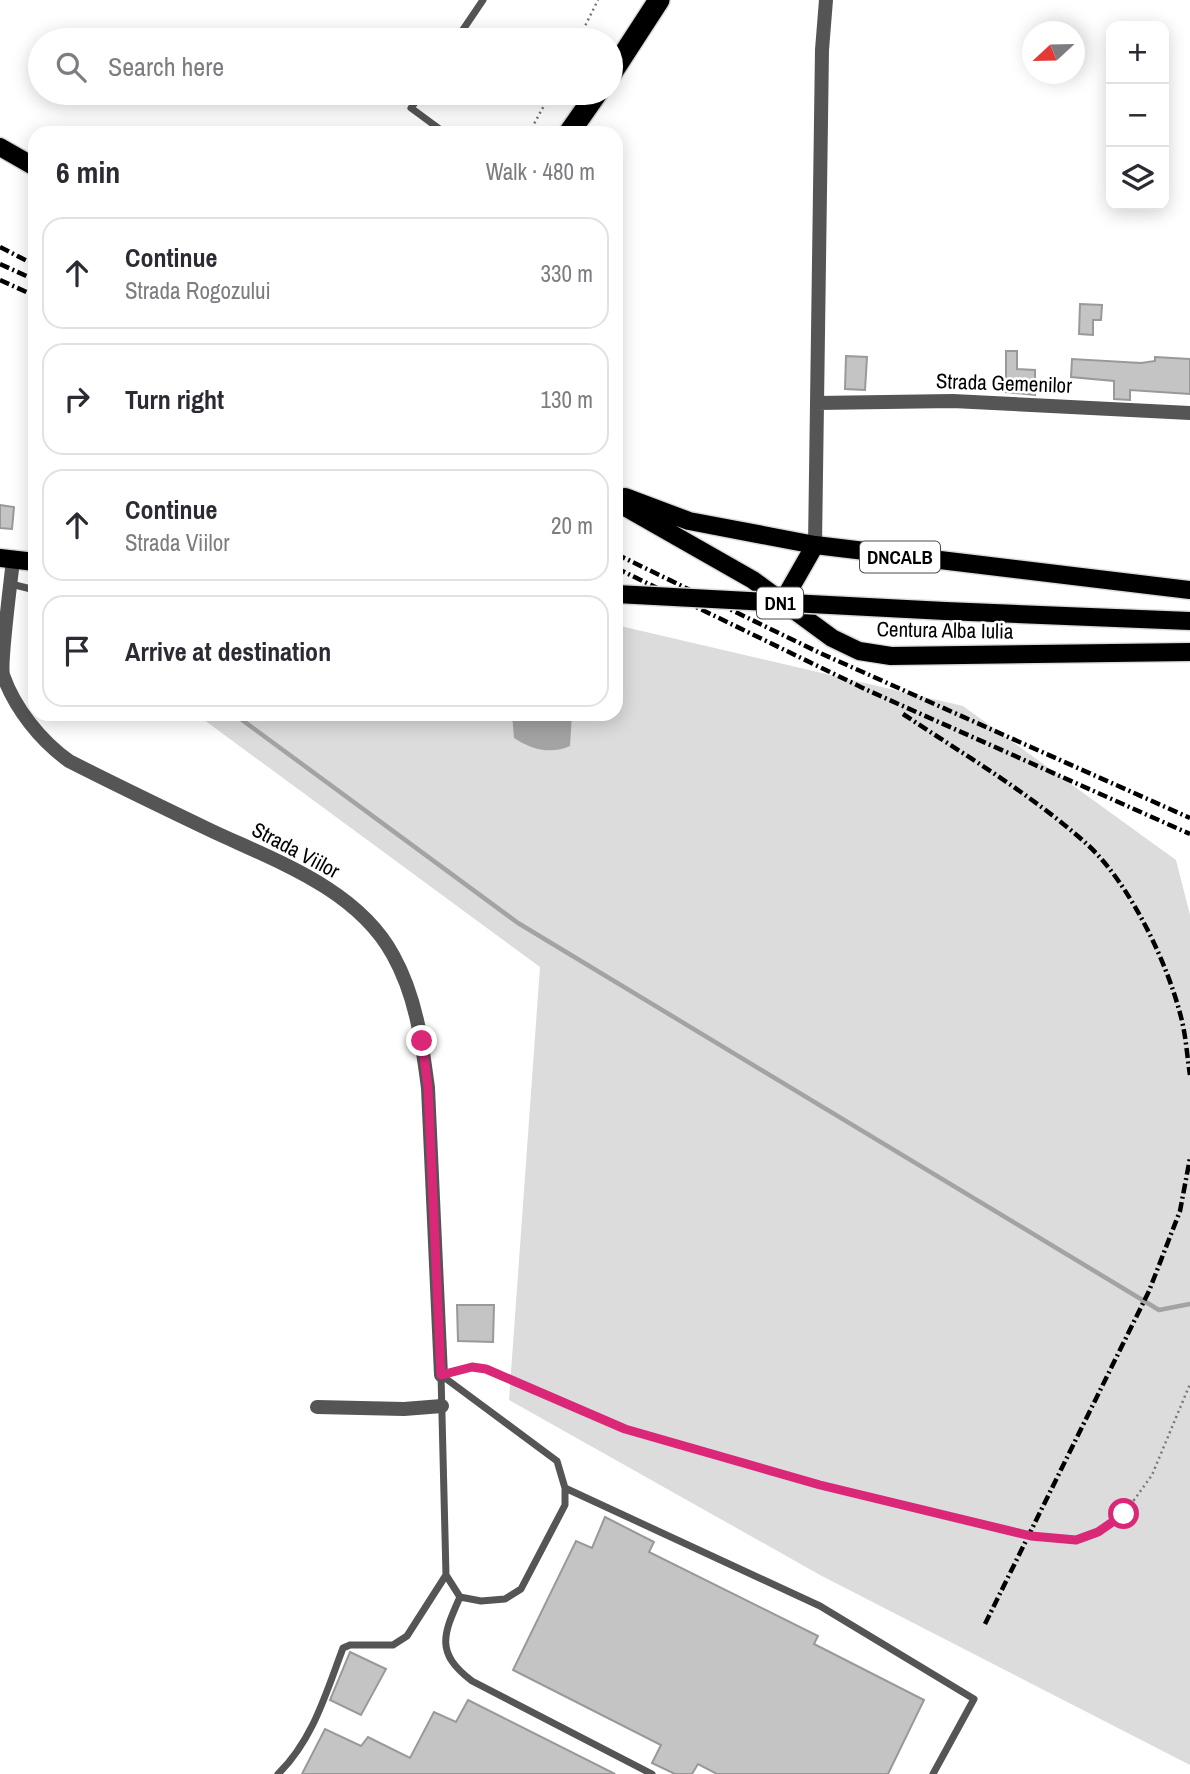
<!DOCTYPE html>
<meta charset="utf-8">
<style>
:root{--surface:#fff;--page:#f7f7f7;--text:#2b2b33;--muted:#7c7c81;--line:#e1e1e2}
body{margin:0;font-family:"Archivo Narrow",sans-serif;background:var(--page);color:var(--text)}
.controls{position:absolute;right:21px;top:21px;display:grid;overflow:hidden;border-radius:14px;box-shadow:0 4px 18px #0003}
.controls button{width:63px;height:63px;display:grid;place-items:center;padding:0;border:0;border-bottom:2px solid var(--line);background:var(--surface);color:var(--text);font:35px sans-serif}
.compass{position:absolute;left:1022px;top:21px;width:63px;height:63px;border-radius:50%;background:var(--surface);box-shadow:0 4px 18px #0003;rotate:248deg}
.stop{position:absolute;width:21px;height:21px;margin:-16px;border:5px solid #db2777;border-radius:50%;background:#fff}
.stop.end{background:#db2777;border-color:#fff;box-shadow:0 2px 7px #0008}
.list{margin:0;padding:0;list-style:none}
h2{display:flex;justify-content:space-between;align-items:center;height:91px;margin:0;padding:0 28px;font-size:30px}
h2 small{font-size:23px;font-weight:400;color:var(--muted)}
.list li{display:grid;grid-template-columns:46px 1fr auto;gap:21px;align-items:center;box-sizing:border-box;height:112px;margin:0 14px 14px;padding:0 14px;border:2px solid var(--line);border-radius:21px}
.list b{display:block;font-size:26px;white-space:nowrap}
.list p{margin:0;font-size:23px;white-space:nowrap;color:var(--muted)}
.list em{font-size:23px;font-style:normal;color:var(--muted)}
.icon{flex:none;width:38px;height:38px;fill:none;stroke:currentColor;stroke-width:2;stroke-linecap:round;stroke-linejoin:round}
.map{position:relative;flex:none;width:1190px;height:1774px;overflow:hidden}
.search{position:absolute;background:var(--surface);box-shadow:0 4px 18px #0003;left:28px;top:28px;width:595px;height:77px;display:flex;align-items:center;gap:18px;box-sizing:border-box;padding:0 24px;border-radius:38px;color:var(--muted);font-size:26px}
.panel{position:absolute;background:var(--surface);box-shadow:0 4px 18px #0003;left:28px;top:126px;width:595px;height:595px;border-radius:21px}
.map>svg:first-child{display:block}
.green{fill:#dcdcdc}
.water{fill:#a3a3a3}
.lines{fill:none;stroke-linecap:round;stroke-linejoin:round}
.stream{stroke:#a3a3a3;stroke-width:4.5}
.building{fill:#c4c4c4;stroke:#999;stroke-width:2}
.primary-casing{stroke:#dbdbdb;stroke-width:21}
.motorway-casing{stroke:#dbdbdb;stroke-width:24}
.path{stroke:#777;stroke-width:2.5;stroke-dasharray:2 3.5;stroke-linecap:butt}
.service{stroke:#555;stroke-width:7}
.minor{stroke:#555;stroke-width:14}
.primary{stroke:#000;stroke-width:18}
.motorway{stroke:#000;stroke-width:21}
.rail{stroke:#000;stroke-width:4.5;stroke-dasharray:10 3.5 2 3.5;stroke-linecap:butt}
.primary-bridge-casing{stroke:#dbdbdb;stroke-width:21;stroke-linecap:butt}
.primary-bridge{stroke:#000;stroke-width:18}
.route{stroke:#db2777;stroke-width:9}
.labels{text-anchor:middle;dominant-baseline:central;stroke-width:5;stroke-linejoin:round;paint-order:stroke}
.shield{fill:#fff;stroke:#4c4c4c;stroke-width:2}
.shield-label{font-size:19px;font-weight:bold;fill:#000}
.street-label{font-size:21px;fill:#000;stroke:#fff}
</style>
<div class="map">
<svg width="1190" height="1774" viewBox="0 0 1190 1774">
<rect width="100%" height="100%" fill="#fff"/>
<path class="green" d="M616 625 963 706 1176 860 1190 915V1765L820 1575 509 1400 540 967 196 714H616Z"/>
<path class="water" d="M512 714H572L570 746C551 755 530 749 514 738Z"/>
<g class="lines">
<path class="stream" d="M234 714 518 923 1159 1310 1190 1304"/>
</g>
<path class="building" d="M1080 304 1102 305 1101 320H1093V335L1079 334Z
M1006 351H1017V369L1035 370V395L1006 392Z
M846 356 867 357 865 390 845 389Z
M1155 357 1190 359V394L1130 390V400L1114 399V381L1071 377 1072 359 1141 363 1155 361Z
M0 505 14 507 12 529 0 528Z
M457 1305H494L493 1342 458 1341Z
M605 1517 654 1542 649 1552 818 1636 814 1644 924 1700 888 1774H717L698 1764 692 1774H675L652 1763 661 1745 513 1670 576 1541 592 1548Z
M350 1652 386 1669 361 1715 330 1700Z
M468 1700 615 1774H302L325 1729 361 1746 368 1737 410 1758 434 1712 456 1722Z"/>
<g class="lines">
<g class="primary-casing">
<path id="primary" d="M0 147 35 167
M625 497 689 521 815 545 1190 590
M616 502 753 580 832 638 859 651 891 656 1190 652
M0 558 35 562
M783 601 815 545
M945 611 1190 621"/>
</g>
<g class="motorway-casing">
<path id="motorway" d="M611 74 659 0
M569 133 597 93"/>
</g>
<path class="path" d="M578 40 598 0
M529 133 551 93
M454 1371 472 1367 486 1369 625 1429 820 1485 1031 1536 1076 1540 1098 1532 1124 1514 1152 1475 1190 1384"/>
<path class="service" d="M456 40 483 0
M422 93 411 108 445 133
M11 584 35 590
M441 1375 557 1461 565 1488V1505L521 1589 505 1599 481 1601 460 1597 446 1575
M565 1488 820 1606 974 1699 933 1774
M460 1597C443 1635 435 1653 472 1681L652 1774
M278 1774C313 1740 326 1693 343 1648L350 1645H393L407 1636 446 1575 441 1375"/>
<path class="minor" d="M817 403 953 401 1190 413
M815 545 822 50 826 0
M13 560C11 580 0 662 3 675 15 709 41 741 69 761 116 785 164 808 212 831 276 861 357 889 393 955 416 996 422 1042 428 1088L441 1375
M317 1407 404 1409 442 1406"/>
<use href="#primary" class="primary"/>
<use href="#motorway" class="motorway"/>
<path class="rail" d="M0 247 35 265
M0 264 35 280
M0 280 35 296
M616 554 820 653 1190 818
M616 568 867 690 1190 834
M903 714C966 756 1033 795 1089 846 1131 886 1167 962 1181 1017 1186 1036 1187 1056 1190 1075
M985 1624 1149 1291 1180 1211 1190 1158"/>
<g class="primary-bridge-casing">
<path id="primary-bridge" d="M616 594 945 611"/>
</g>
<use href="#primary-bridge" class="primary-bridge"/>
</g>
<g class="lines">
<path class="route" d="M422 1041 428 1088 441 1375 472 1367 486 1369 625 1429 820 1485 1031 1536 1076 1540 1098 1532 1124 1514"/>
</g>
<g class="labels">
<g class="shield">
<rect x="860" y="541.5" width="80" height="31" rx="5"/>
<rect x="757" y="587.5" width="46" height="31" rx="5"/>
</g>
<g class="shield-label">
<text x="900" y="557">DNCALB</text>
<text x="780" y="603">DN1</text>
</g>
<g class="street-label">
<text transform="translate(1004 383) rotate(2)">Strada Gemenilor</text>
<text transform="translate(945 630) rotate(1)">Centura Alba Iulia</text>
<text transform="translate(296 850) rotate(28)">Strada Viilor</text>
</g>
</g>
</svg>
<div class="controls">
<button>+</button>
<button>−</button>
<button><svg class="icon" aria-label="layers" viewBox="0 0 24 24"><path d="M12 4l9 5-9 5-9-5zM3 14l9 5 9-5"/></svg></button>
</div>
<svg class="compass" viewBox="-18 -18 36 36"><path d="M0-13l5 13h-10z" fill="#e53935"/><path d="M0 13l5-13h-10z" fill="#7c7c81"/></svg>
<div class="stop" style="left:1124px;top:1514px"></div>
<div class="stop end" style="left:422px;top:1041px"></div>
<div class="search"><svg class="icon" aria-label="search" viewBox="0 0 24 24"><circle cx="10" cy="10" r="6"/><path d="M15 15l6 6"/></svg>Search here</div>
<section class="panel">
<h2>6 min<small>Walk · 480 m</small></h2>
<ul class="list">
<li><svg class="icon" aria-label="ahead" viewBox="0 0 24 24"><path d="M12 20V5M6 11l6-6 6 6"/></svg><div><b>Continue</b><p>Strada Rogozului</p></div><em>330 m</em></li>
<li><svg class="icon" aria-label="right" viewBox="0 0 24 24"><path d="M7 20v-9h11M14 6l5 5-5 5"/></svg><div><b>Turn right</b></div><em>130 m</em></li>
<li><svg class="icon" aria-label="ahead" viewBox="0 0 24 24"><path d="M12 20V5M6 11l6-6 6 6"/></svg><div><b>Continue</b><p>Strada Viilor</p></div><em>20 m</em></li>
<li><svg class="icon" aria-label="arrive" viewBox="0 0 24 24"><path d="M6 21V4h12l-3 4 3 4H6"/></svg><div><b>Arrive at destination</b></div></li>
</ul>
</section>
</div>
